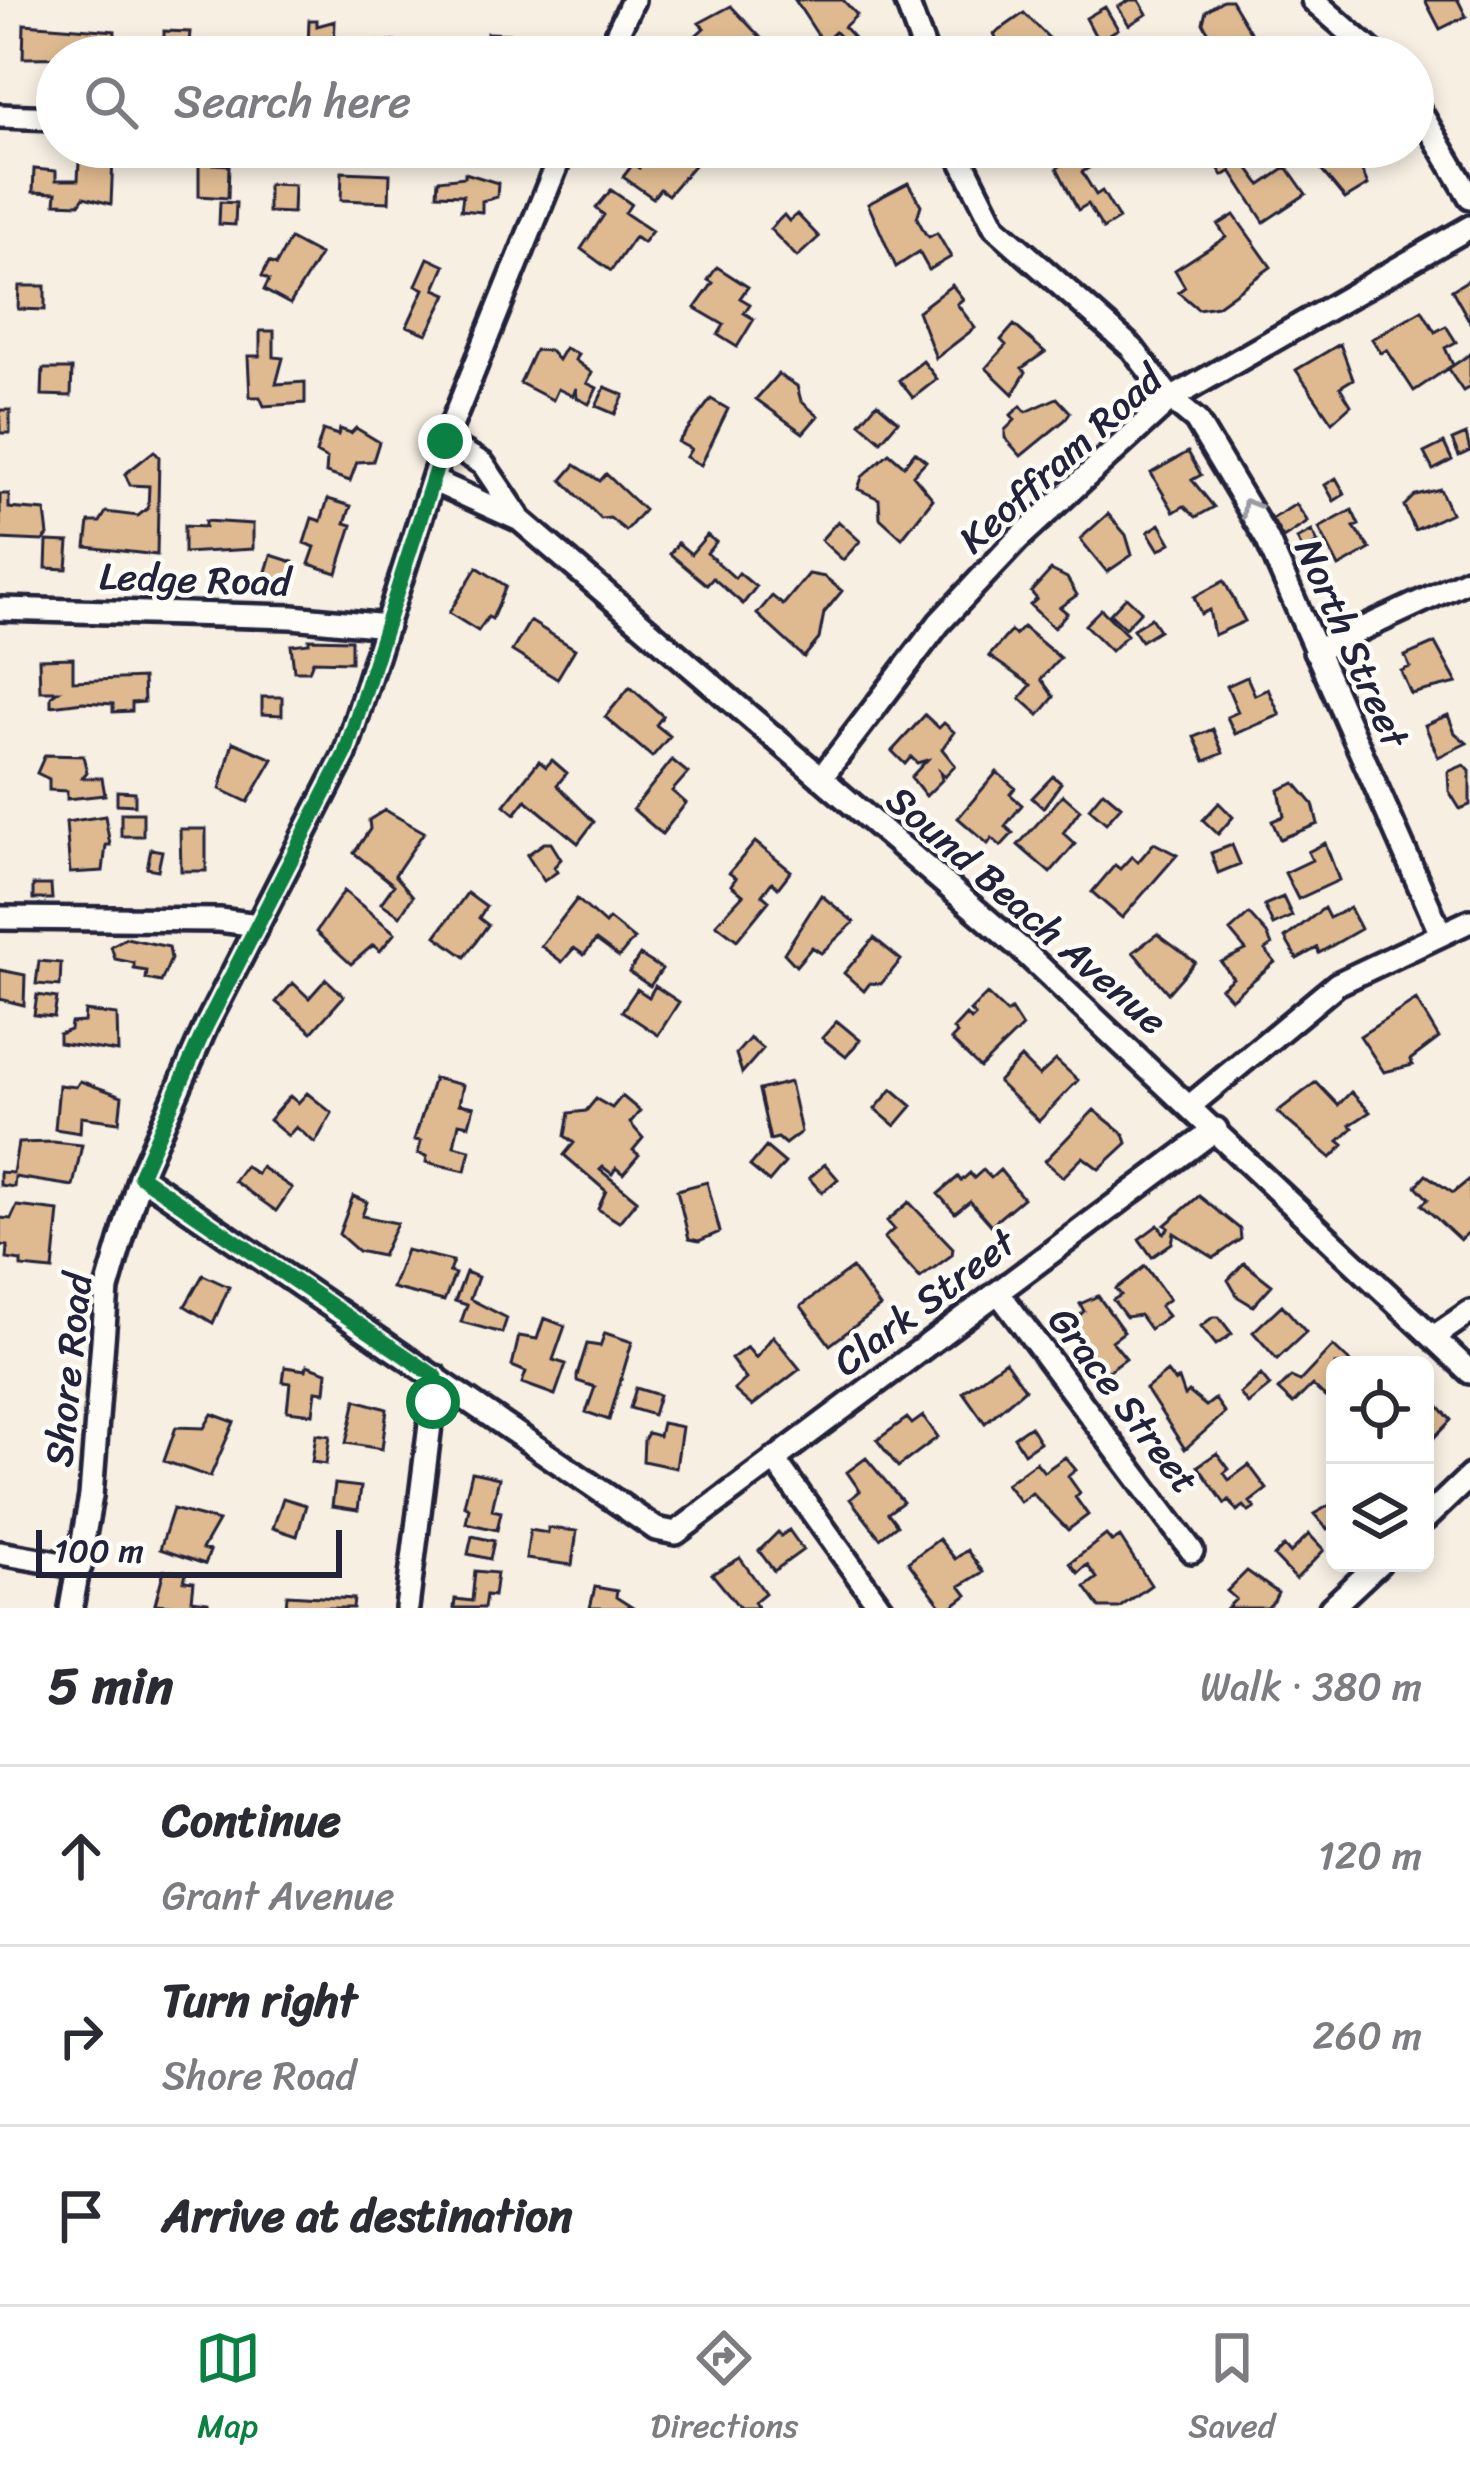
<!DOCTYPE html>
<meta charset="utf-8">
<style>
:root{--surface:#fff;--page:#f7f7f7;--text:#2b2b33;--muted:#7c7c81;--line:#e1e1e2;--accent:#0b8043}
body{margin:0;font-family:Sriracha,sans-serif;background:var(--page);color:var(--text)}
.controls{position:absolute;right:36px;bottom:36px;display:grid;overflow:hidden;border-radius:18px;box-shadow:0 6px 18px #0003}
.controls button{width:108px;height:108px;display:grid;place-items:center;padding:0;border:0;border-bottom:3px solid var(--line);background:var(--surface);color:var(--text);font:60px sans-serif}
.scale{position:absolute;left:36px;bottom:30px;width:306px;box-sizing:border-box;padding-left:12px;border:6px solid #22223b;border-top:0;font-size:33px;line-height:42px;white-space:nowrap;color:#22223b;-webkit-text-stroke:9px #fdfcf7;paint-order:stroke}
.stop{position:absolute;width:36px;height:36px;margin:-27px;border:9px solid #0b8043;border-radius:50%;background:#fff}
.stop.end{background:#0b8043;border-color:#fff;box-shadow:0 3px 12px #0008}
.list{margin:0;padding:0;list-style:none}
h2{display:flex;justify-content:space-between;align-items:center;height:156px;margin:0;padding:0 48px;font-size:51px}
h2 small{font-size:39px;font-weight:400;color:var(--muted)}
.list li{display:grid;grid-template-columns:78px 1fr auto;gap:36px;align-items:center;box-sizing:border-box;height:180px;padding:0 48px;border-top:3px solid var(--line)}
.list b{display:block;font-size:45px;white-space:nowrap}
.list p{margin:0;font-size:39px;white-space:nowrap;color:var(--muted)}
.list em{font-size:39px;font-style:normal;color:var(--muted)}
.icon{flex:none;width:66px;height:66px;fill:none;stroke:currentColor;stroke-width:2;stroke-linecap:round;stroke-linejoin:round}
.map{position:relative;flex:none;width:1470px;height:1608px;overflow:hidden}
.search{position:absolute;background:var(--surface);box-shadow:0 6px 18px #0003;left:36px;right:36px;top:36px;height:132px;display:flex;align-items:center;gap:30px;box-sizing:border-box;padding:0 42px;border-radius:66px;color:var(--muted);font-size:45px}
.sheet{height:696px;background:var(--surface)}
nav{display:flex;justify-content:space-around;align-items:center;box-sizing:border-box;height:168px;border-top:3px solid var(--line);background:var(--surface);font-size:33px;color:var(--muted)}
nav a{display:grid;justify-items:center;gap:6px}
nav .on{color:var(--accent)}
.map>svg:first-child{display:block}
.building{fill:#dfba90;stroke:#22223b;stroke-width:3}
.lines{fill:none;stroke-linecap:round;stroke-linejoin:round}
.street-casing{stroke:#22223b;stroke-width:30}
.street{stroke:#fdfcf7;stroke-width:21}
.oneway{stroke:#9a9aa2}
.route{stroke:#0b8043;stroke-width:15}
.labels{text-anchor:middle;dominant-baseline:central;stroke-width:9;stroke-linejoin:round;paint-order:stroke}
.street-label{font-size:39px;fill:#22223b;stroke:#fdfcf7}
</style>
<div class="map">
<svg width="1470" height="1608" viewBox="0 0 1470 1608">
<rect width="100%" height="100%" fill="#f7efe2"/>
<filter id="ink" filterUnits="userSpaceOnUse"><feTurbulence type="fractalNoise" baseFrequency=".00833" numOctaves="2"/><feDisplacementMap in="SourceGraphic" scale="24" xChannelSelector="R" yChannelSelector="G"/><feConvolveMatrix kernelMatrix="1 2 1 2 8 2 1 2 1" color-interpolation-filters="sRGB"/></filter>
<g filter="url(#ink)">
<path class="building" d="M795 0H843L857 15 844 27 855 39 848 45 835 32 823 43Z
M1130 0H1139L1147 14 1129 25 1118 7Z
M1223 0H1231L1250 32 1232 42 1236 49 1223 57 1219 50 1211 55 1207 47 1214 42 1203 23 1206 11Z
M1425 0H1458L1466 16 1440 29Z
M731 6 761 38 740 52 744 57H712L693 38 704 28 699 23Z
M1105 7 1118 29 1098 41 1086 18Z
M1024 13 1051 40 1056 56 1006 57 994 34Z
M309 20H317V26L335 21 334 48 308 47Z
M24 24 115 31 114 57 23 58Z
M164 31 190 32 189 42 218 44V57H141L142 39 164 40Z
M487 33 513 34 524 38V47H533V34L552 35V57H464V41L487 42Z
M349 41 425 42V48H437V57H349Z
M1168 42 1176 57 1143 55 1154 47Z
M1277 45 1282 53 1292 46 1299 57H1257Z
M268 49 311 51V57H267Z
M651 147 698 148 690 159 696 163 668 195 660 189 653 198 623 177 633 164 639 168Z
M822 147H852L855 150 840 165Z
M1092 147H1106L1111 155 1082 172 1096 195 1102 191 1119 219 1103 229 1088 204 1078 210 1057 168Z
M1222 147H1233L1261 185 1287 167 1306 194 1264 222 1231 171 1223 176 1210 154Z
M1352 147 1368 185 1345 199 1308 154 1319 147Z
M92 157 113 158 111 204 84 197 79 204 55 203 56 193 33 192 34 169 56 171V180H78L79 162 92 163Z
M199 163 229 165 228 198 199 196Z
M342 172 390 174 389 202 341 200Z
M465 173 498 183 497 197 482 201V212L461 210 463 195 437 194 438 180 465 177Z
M908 183 921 205 917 218 925 233 929 237 937 233 951 257 929 270 919 252 896 267 868 204Z
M268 184 294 185 293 213 268 212Z
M611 190 631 204 625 213 652 231 643 243 635 237 611 271 581 249 604 215 596 208Z
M220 202 236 203 235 225 219 224Z
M797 214 819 237 797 257 770 229 784 215 789 221Z
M1234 215 1271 267 1217 306 1198 309 1178 292 1185 287 1175 270 1226 237 1218 225Z
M290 239 320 255 290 304 264 290 269 280 262 276 269 262 276 265Z
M428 258 445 266 435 289 447 294 427 334 407 326 424 289 416 285Z
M717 267 748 287 740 298 750 304 744 313 754 319 737 347 718 335 724 325 695 308 713 283 708 280Z
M1470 279V322L1452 290Z
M952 285 963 299 957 304 975 328 936 358 918 311Z
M19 286H45V310L18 309Z
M1422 310 1435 332 1446 326 1456 342 1445 348 1453 365 1414 391 1387 350 1381 353 1372 339Z
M1014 325 1045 352 1022 368 1026 372 1013 394 986 368 1006 345 1001 340Z
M260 331H274V357L283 358 276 384 305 382V403L264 406 260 397H250L248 356H260Z
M1340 344 1353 379 1340 387 1351 405 1332 422 1296 370Z
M565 348 578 354 575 360 592 373 587 383 597 388 589 404 577 398 576 388 573 396 558 389 553 400 520 383 535 350 550 351 558 360Z
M1470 354V387L1463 391 1448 369Z
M923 361 937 379 913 398 899 380Z
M43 369H72L71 396 42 395Z
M778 374 797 386 801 401 818 416 803 433 756 399Z
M605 387 624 395 615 414 596 406Z
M1057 398 1070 412 1065 420 1021 456 1005 438V430L1015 420 1011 415 1021 406 1026 412Z
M711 399 728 409 701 465 686 457 691 449 678 442Z
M877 403 898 421 881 441 860 423Z
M0 410H10V433H0Z
M356 428 379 442 373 461 357 462 350 481 326 473 327 459 316 453 323 430 338 435 340 429 351 433Z
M1466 434 1470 451 1459 456 1452 440Z
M1444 443 1452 460 1433 470 1424 453Z
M154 451 159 457 157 555 86 547 89 522H100L106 512 138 516 148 508 149 486 130 485 125 474Z
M915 452 926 461 913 475 933 499 902 538 880 518 879 499 858 489 862 477 889 453 904 466Z
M1188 452 1201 475 1192 480 1214 507 1196 517 1184 506 1174 512 1151 473Z
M575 465 600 481 606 474 644 510 626 531 610 518 601 519 562 480Z
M1336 478 1345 494 1334 501 1325 485Z
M1440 489 1451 513 1415 530 1404 506 1415 495Z
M0 494H9V508L45 511 48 535 43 541 0 539Z
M328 499 351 506 345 523 352 525 337 573 309 564 315 547 304 543 312 518 321 521Z
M1296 504 1308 522 1283 538 1272 519Z
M1352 510 1359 525 1354 527 1370 549 1339 567 1319 528Z
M1108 514 1126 535 1132 555 1107 572 1080 539Z
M205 521 253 524V549L184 553V526L205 527Z
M838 521 860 541 843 560 821 540Z
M1160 524 1171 543 1159 550 1148 532Z
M1312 531 1318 543 1303 551 1297 539Z
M707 535 716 542 707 553 735 578 739 573 756 587 743 604 713 578 707 585 670 554 678 543 691 554Z
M47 541 69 542 67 569 46 568Z
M271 555 293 562 287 582 265 575Z
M477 567 506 586 492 619 488 617 478 631 449 613Z
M1051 570 1067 578 1077 595 1060 607 1067 613 1054 628 1030 605 1037 599 1031 592Z
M809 574 825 577 842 591 824 613 819 639 804 657 757 614 772 596 783 605Z
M1224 581 1245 621 1214 635 1209 610 1201 614 1194 597Z
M1126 597 1141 611 1125 628 1110 614Z
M1101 609 1127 635 1111 651 1085 625Z
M1151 618 1159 630 1141 641 1133 629Z
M530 621 575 649 557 679 512 651Z
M1023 627 1060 658 1041 679 1054 697 1039 715 1020 698 1031 685 989 656 1011 631 1015 635Z
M309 639 351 640V662L313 661 309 671H294L291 645 309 643Z
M1435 643 1457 683 1411 694 1401 671 1410 667 1405 656Z
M73 658V681L143 678 144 702 132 703V711L113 712V704L83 702 51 706V696L58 691H40L39 659Z
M1247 677 1255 695 1268 689 1280 715 1235 734 1227 717 1238 712 1227 686Z
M630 687 663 716 656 725 670 736 652 757 605 717Z
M262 697H282V715L262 714Z
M925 715 939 728 944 723 954 732 942 749 955 765 945 777 940 772 942 780 926 796 911 777 927 760 917 763 911 757 905 764 892 751Z
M1448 715 1455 733 1467 743 1438 757 1425 725Z
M1213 729 1223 753 1205 761 1194 737Z
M233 742 273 759 248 802 220 789Z
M45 755 83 756 87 772 82 778H102L105 795 67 799V791L49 790V779L37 773Z
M552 760 567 773 557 785 594 822 578 843 526 800 515 814 504 805 539 761 546 767Z
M672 760 688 773 672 791 686 803 662 834 633 809Z
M1464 765 1470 771V805L1460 809 1449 791 1448 772Z
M997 772 1015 788 1010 794 1022 805 1005 826 1013 833 1001 846 992 838 988 844 958 818Z
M1053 776 1061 783 1043 808 1032 798Z
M1295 783 1313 804 1318 824 1280 839 1272 821 1284 816 1279 790Z
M117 791 135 792V805L117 804Z
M1103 791 1121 806 1106 823 1089 808Z
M1063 795 1080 810 1063 833 1075 844 1050 873 1018 845Z
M1219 803 1233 817 1218 834 1203 820Z
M385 810 424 832 395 875 413 896 400 916 381 903 394 885 354 853 370 829 369 820Z
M121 813H143V836H121Z
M105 816 110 845H106L103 871 70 873 66 822Z
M180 829H206V871H181Z
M755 842 791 871 778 888 772 882 762 895 769 901 737 940 716 924 743 895 731 885 736 878 729 873Z
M544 843H551L561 859 554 867 557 872 544 881 527 855Z
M1154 843 1177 855 1122 918 1092 892 1115 865 1120 869 1132 856 1138 862Z
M1325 843 1339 880 1298 899 1285 873 1312 860 1308 852Z
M1232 845 1240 864 1218 873 1211 853Z
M151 849 162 851 158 870 147 868Z
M33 885H51L52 899H33Z
M344 891 395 933 380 951 373 945 351 964 316 932Z
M467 893 486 907 479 918 488 925 465 957 436 936Z
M821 895 854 922 821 953 812 947 796 966 784 953Z
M1283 897 1292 916 1273 925 1264 905Z
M577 899 605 924 609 919 634 939 619 957 596 940 584 955 574 948 562 962 541 946Z
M1324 908 1329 918 1350 908 1361 929 1319 953 1317 948 1297 959 1285 938Z
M1249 914 1267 934 1272 945 1265 950 1275 962 1231 999 1221 988 1233 978 1221 962 1246 950 1230 931Z
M1157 934 1195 962 1168 993 1133 952Z
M126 938 169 947 171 959 161 982 146 979 147 971 134 969V963L115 959 111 946Z
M874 938 901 960 881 984 870 983 864 991 844 973Z
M640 955 662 969 650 986 629 972Z
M39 961 61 963 60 986 36 984Z
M0 970 25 975 24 1005 0 999Z
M326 979 344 996 312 1032 276 1002 293 983 309 998Z
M655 986 679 1002 658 1035 622 1011 637 989 649 997Z
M987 994 1007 1013 1011 1010 1022 1027 980 1068 951 1040 957 1034 953 1029 966 1015 971 1020 975 1016 970 1011Z
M37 995 57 998 54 1017 34 1015Z
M1416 1000 1439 1038 1410 1060 1413 1065 1384 1072 1360 1036Z
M85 1011 117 1015 118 1052 59 1043V1034L70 1030 71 1023 84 1022Z
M837 1021 860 1040 846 1057 822 1038Z
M750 1038 763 1049 742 1073 736 1054Z
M1021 1058 1039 1076 1056 1060 1078 1080 1039 1121 998 1082Z
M434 1078 463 1085 459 1104 474 1107 469 1125 459 1123 454 1146 470 1150 465 1171 426 1162 427 1156 418 1154 421 1141 414 1140Z
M80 1081 122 1096 119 1122 81 1117 80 1133 55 1129 59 1085 76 1087Z
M790 1082 801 1132 785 1144 778 1138 770 1140 759 1090Z
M1316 1082 1338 1105 1351 1092 1370 1112 1350 1125 1353 1128 1339 1141 1344 1145 1331 1158 1277 1112Z
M892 1089 912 1106 895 1126 875 1109Z
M307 1093 332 1113 315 1143 296 1127 288 1136 269 1120 290 1096 298 1103Z
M622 1096 640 1111 630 1123 643 1138 633 1150 639 1155 623 1174 616 1168 612 1174 603 1167 600 1170 637 1200 619 1222 598 1209 606 1191 564 1155 574 1143 565 1136 569 1113 586 1111 596 1099 612 1108Z
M1094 1110 1124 1134 1127 1143 1099 1169 1083 1157 1063 1177 1045 1161Z
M53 1142 82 1145 73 1186 15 1177 14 1187 0 1185V1172L13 1173 18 1143Z
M766 1147 785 1163 769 1182 750 1166Z
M825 1164 838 1179 822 1193 809 1178Z
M245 1166 257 1174 261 1167 292 1188 276 1211 234 1181Z
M983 1170 991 1178 1000 1170 1023 1198 991 1225 970 1201 955 1213 938 1194 958 1177 961 1181 970 1173 974 1178Z
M1426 1175 1453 1193 1470 1179V1231L1460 1240 1422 1205 1428 1199 1416 1186Z
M707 1182 720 1232 699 1241 689 1239 677 1190Z
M353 1196 367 1202 362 1216 397 1223 382 1256 358 1251 339 1234Z
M1199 1196 1240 1229 1241 1239 1214 1258 1174 1233 1172 1243 1152 1257 1139 1239 1158 1225 1164 1233 1169 1228 1165 1225Z
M909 1202 953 1248 952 1255 920 1278 884 1238 894 1229 887 1221Z
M17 1206 59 1211 53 1270 21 1267V1261L7 1259 8 1246 0 1245V1218L11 1219Z
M406 1250 453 1261 449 1272 455 1274 444 1301 392 1288Z
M1244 1263 1272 1285 1253 1306 1238 1297 1228 1280Z
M1145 1266 1169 1299 1160 1306 1168 1316 1150 1329 1140 1315 1126 1317 1113 1300 1121 1295 1116 1289Z
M852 1268 880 1307 830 1345 801 1306Z
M466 1272 478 1277 470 1299 507 1318 502 1333 461 1322 467 1305 455 1301Z
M203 1275 229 1287 213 1323 185 1306Z
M1098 1296 1124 1332 1112 1341 1126 1358 1107 1372 1069 1326 1084 1311 1080 1304Z
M1282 1305 1306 1332 1277 1359 1253 1332Z
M1213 1317H1219L1232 1334 1216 1345 1201 1326Z
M544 1318 565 1326 553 1360 566 1364 555 1395 522 1383 526 1372 512 1366 519 1336 537 1339Z
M605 1333 632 1342 609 1420 586 1412 595 1387 577 1381V1376L587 1344 600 1346Z
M773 1336 800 1369 752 1406 734 1390 746 1379 731 1359 747 1347 756 1358Z
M1333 1346 1352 1364 1335 1365V1386L1325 1397 1312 1385 1293 1404 1278 1390 1291 1377 1300 1381Z
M1005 1361 1025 1389 985 1423 963 1392Z
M307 1365 327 1372 325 1392 316 1391 313 1414 287 1411 290 1383 283 1382 285 1367 306 1370Z
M1167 1372 1175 1382 1179 1379 1185 1396 1189 1392 1206 1406 1215 1399 1225 1413 1185 1449 1146 1389Z
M1261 1375 1270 1386 1248 1404 1240 1394Z
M636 1388 659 1395 653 1415 630 1408Z
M356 1400 387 1409 382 1449 346 1443Z
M1436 1403 1451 1420 1425 1447V1413Z
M212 1414 234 1422 210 1477 164 1461 176 1427 204 1428Z
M923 1416 938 1437 898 1467 877 1440 907 1418 912 1424Z
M662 1423 682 1427 676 1468 643 1461 644 1440 648 1433 659 1436Z
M1030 1426 1040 1442 1024 1453 1014 1437Z
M316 1434 330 1436 326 1464 312 1462Z
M1217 1453 1229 1469 1224 1473 1229 1480 1249 1465 1267 1489 1250 1502 1255 1508 1249 1512 1244 1506 1237 1511 1229 1500 1225 1504 1198 1466Z
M1065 1457 1076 1470 1068 1476 1080 1493 1075 1497 1088 1515 1068 1530 1032 1493 1020 1502 1006 1484 1036 1462 1044 1472Z
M866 1458 903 1502 888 1513 897 1525 880 1538 850 1499 860 1491 847 1472Z
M472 1472 499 1478 492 1510 501 1512 497 1530 466 1523 469 1508 464 1505Z
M335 1484 361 1487 358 1510 332 1506Z
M283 1498 306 1505 297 1536 273 1528Z
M1335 1502V1522L1327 1529 1314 1514Z
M173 1509 218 1521 202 1549 210 1551 205 1564 160 1549Z
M548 1528 577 1531 572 1565 526 1559 530 1530 548 1533Z
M789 1530 803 1550 774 1571 759 1551 778 1532 781 1536Z
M1309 1534 1324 1550 1296 1579 1274 1556 1284 1546 1290 1553Z
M1106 1535 1112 1542 1120 1537 1151 1585 1119 1608H1100L1085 1587 1097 1578 1087 1565 1078 1573 1070 1563Z
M472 1536 494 1541 490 1559 468 1554Z
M939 1539 955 1559 967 1550 983 1572 960 1586 967 1595 950 1608H943L908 1562Z
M740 1558 765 1593 754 1602 758 1608H740L712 1574Z
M164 1570 186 1573 184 1581 194 1582 192 1600 208 1602 209 1608 155 1604Z
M475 1571 497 1573 494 1596 486 1595 484 1608H454L455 1599 472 1601Z
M1247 1571 1278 1593 1274 1601 1267 1608H1227L1236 1599 1227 1591Z
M595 1587 617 1591 616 1597 633 1608H590Z
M287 1595 354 1599 353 1608H286Z"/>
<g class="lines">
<g class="street-casing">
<path id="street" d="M906 0 927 57
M1313 0 1378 57
M606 57 633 0
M1413 100 1470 197
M0 116 57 118
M955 147 995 227 1132 348 1171 399 1196 420 1267 539 1440 932
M445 441 483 464 518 516
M434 481 520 520 1020 948 1470 1372
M0 609 292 617 387 626
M1315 651 1470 579
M821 778 939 623 1017 540 1171 399 1470 227
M0 918 219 920 258 925
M1191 1105 1337 984 1470 921
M140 1176 656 1529 676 1533 1216 1129
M998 1292 1192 1551
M1435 1336 1470 1312
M774 1459 881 1608
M1425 1519 1470 1476
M0 1553 80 1567
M71 1608 91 1496 107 1289 140 1176 206 1026 345 754 445 441 564 147
M407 1608 436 1377
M1331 1608 1379 1563"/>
</g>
<use href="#street" class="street"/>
</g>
<defs><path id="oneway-chevron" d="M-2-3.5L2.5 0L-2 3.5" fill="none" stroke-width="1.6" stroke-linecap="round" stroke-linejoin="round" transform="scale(3)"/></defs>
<use class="oneway" href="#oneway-chevron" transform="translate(1249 507) rotate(-121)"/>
</g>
<g class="lines" filter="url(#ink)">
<path class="route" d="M433 1402 436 1377 140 1176 206 1026 345 754 445 441"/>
</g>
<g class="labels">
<g class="street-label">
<text transform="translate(1060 459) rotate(-42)">Keoffram Road</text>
<text transform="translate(195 579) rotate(2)">Ledge Road</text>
<text transform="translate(1352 643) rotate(66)">North Street</text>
<text transform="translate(1027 910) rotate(41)">Sound Beach Avenue</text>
<text transform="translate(924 1302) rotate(-37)">Clark Street</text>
<text transform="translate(68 1370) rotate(-84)">Shore Road</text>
<text transform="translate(1124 1400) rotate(53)">Grace Street</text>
</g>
</g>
</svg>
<div class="controls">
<button><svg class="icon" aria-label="locate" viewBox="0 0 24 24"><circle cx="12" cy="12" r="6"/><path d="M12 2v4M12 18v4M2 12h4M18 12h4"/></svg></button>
<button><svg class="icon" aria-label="layers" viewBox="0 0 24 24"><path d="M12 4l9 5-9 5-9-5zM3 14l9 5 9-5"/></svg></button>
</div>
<div class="scale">100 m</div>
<div class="stop" style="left:433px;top:1402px"></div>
<div class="stop end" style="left:445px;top:441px"></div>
<div class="search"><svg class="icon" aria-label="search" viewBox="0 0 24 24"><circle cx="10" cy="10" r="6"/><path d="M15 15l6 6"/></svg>Search here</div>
</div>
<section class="sheet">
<h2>5 min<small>Walk · 380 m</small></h2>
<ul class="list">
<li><svg class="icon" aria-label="ahead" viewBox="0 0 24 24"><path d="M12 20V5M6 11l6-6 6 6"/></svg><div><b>Continue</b><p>Grant Avenue</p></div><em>120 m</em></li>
<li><svg class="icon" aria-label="right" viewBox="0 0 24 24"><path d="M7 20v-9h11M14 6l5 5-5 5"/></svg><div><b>Turn right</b><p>Shore Road</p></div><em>260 m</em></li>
<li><svg class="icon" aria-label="arrive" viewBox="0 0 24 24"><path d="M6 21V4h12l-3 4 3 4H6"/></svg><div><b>Arrive at destination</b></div></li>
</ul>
</section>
<nav>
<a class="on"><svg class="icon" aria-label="map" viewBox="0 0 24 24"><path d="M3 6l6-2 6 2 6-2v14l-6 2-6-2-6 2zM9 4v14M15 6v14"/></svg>Map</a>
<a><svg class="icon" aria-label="directions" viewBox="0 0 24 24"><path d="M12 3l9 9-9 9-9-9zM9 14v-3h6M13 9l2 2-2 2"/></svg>Directions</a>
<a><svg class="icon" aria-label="saved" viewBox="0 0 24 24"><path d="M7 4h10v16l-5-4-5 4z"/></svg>Saved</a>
</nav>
